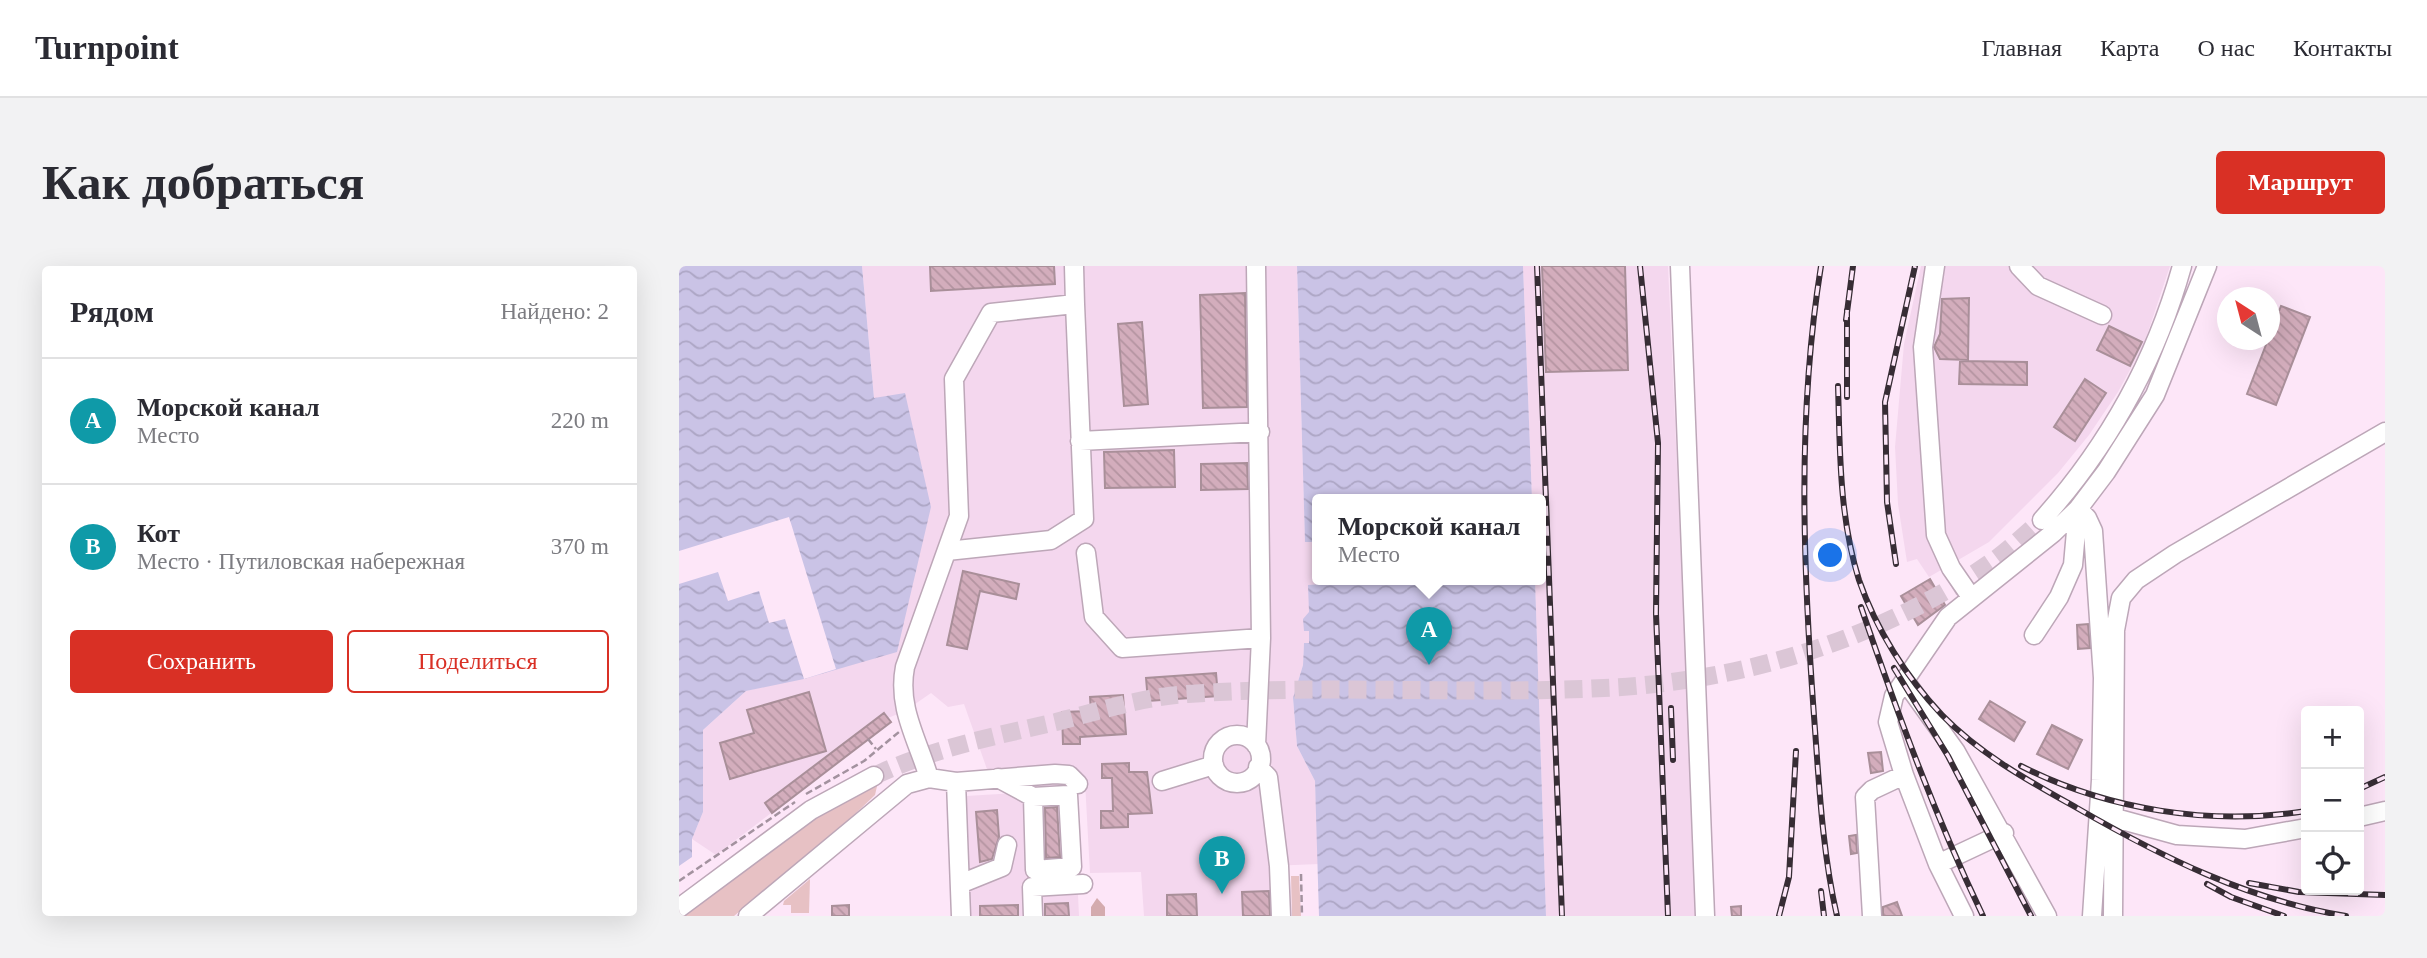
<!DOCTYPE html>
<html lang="ru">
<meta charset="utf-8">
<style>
:root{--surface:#fff;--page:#f2f2f3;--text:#2b2b33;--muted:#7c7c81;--line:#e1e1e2;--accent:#d93025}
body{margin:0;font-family:"Times New Roman",serif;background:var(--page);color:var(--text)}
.controls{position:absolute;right:21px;bottom:21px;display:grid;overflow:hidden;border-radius:7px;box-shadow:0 7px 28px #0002}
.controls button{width:63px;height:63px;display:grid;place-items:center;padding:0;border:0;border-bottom:2px solid var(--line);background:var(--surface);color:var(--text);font:35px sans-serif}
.compass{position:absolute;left:1538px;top:21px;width:63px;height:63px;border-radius:50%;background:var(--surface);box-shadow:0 7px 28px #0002;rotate:324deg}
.you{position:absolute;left:1152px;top:290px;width:24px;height:24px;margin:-18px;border:5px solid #fff;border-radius:50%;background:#1a73e8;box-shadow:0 0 0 10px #1a73e833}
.badge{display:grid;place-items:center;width:46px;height:46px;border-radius:50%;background:var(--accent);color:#fff;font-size:23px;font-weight:700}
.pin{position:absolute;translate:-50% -58px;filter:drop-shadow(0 2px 4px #0008)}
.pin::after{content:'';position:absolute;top:37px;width:24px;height:21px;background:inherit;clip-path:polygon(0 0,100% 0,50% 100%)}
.popup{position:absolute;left:633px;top:228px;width:234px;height:91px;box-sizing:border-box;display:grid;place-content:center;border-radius:7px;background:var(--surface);filter:drop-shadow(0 2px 5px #0005);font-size:23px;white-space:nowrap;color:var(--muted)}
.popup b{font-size:26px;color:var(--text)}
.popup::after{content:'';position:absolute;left:50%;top:100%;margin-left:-14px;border:14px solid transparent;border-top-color:var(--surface)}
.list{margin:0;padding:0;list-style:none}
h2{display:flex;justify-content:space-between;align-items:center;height:91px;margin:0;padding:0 28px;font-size:30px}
h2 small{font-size:23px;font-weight:400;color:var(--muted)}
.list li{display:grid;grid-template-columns:46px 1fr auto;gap:21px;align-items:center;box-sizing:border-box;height:126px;padding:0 28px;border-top:2px solid var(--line)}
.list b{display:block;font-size:26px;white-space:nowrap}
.list p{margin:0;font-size:23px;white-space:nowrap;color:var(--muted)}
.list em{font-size:23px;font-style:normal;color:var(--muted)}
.actions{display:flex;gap:14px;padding:21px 28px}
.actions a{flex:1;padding:16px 0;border:2px solid var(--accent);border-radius:7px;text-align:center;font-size:24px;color:var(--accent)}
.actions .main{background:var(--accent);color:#fff}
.icon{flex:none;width:38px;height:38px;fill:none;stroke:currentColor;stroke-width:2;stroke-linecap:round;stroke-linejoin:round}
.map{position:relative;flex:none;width:1706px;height:650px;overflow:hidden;border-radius:7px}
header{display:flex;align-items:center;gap:42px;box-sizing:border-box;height:98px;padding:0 35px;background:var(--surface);border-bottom:2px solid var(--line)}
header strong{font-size:33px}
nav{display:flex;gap:38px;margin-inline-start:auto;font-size:24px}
.intro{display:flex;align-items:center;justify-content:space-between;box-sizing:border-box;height:168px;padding:0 42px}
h1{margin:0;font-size:49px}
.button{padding:18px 32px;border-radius:7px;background:var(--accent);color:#fff;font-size:24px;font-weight:700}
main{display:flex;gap:42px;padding:0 42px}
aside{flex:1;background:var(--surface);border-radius:7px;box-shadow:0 7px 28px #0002}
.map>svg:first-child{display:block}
.built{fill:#f4d7ee}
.green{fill:#e7c1c4}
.forest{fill:url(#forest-firs)}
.water{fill:url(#water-waves)}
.pier{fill:#fde6f8}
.building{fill:url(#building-back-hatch);stroke:#a98f99;stroke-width:2}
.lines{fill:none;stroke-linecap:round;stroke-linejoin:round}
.minor-tunnel{stroke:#dbc6d6;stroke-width:18;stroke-dasharray:18 9;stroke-linecap:butt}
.minor-casing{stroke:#bda7b8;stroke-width:21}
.path{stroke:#a3929f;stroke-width:2.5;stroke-dasharray:7 3.5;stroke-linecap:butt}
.minor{stroke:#fff;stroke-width:18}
.rail-casing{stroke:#372d35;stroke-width:6}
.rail{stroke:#fde6f8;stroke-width:3.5;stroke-dasharray:10;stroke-linecap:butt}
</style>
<header>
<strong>Turnpoint</strong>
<nav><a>Главная</a><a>Карта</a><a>О нас</a><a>Контакты</a></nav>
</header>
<div class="intro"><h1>Как добраться</h1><a class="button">Маршрут</a></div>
<main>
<aside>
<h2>Рядом<small>Найдено: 2</small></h2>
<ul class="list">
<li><span class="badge" style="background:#0f9aa8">A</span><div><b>Морской канал</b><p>Место</p></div><em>220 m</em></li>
<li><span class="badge" style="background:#0f9aa8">B</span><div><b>Кот</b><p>Место · Путиловская набережная</p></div><em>370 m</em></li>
</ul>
<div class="actions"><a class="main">Сохранить</a><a>Поделиться</a></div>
</aside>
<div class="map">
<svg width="1706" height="650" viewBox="0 0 1706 650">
<defs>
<pattern id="forest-firs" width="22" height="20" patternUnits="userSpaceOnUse" patternTransform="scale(1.75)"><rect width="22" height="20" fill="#d4abae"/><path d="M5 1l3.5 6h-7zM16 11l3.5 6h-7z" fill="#b59295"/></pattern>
<pattern id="water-waves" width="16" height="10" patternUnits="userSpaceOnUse" patternTransform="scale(1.75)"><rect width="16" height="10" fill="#cac3e6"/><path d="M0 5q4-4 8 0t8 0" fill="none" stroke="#ada6c5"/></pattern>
<pattern id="building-back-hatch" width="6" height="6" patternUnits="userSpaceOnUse" patternTransform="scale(1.75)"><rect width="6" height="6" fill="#d3adbc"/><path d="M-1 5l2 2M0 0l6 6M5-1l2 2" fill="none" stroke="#b494a1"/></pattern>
</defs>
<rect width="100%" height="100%" fill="#fde6f8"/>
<path class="built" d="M183 0H618L626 276H638V313H644V318L630 319V377L625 378 624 399 614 432 618 480 636 515 640 598 589 600 595 608V650H465L462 606 411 607 406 516 309 506 285 438 269 441 252 427 226 445 209 452 212 456 37 589 13 573 24 546V464L67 425 157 403 195 132Z
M844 0H989L1018 642 1023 650H867L856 313H862V233H853Z
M1242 0H1491L1465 78 1439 126 1410 169 1379 207 1310 276 1250 311 1238 293 1228 296 1219 238 1216 181 1225 78Z
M342 515H377L394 523 400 650H289L287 530 337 527Z"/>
<path class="green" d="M199 516 196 529 175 549 55 650H4C65 601 128 551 199 516Z
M612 610H620L622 650H613Z
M131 613 130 647H112V639H104L105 635Z"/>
<path class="forest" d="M418 632 426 641V650H412V641Z"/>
<path class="water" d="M0 0H183L195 132 226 127 252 241 218 386 125 413 67 425 24 464V546L13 573V591L0 600Z
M618 0H844L853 233H638V276H626Z
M644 313H856L867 650H640L636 515 618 480 614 432 624 399 625 377H630V365H625L624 353 630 346 629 319 644 318Z"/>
<path class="pier" d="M110 251 157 403 125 413 106 353 90 357 80 325 49 335 39 306 0 318V285Z"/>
<path class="building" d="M251 0H375L376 18 252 25Z
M863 0H946L949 104 867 106Z
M566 27 568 141 524 142 521 29Z
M1290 32 1289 94 1261 93 1255 81 1261 68 1263 33Z
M1602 40 1631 51 1597 139 1568 128Z
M463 56 469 138 445 140 439 58Z
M1430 60 1463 76 1451 100 1418 84Z
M1281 95 1348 96V119L1280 118Z
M1406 113 1427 127 1396 175 1375 161Z
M495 184 496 221 426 222 425 186Z
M568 197 569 223 522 224V198Z
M284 305 340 318 337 333 301 325 288 383 268 379Z
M1251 313 1266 339 1239 359 1222 330Z
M1409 358 1411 382 1399 383 1398 359Z
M537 407 539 430 469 435 467 412Z
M130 426 147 485 51 513 41 477 75 467 68 444Z
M444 429 447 468 401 471V478H384L383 446 412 445 411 431Z
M1311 435 1346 456 1335 475 1300 453Z
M205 447 212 456 93 547 86 537Z
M1373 459 1403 474 1389 503 1358 488Z
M1202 486 1204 505 1192 507 1189 487Z
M450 497V506H468L473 547 449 548V561L422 562V545H434L433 512H423V498Z
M378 541 381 591 367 592 366 542Z
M318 544 320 571 313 593 301 596 297 546Z
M1177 569 1178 587 1172 588 1170 570Z
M590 625 591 650H564L563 626Z
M517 628 518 650H488V629Z
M1218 636 1223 650H1204V641Z
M389 637 390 650H366V638Z
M170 639V650H153V640Z
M339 639V650H301V640Z
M1062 640V650H1053L1052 641Z"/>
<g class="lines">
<path class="minor-tunnel" d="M195 510C252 483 316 470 377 456 419 445 464 431 509 428 647 418 786 429 925 422 1060 416 1200 374 1311 297 1329 285 1346 268 1363 254"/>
<g class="minor-casing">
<path id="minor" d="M395 0 396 38
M577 0 582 372
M1001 0 1026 650
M1256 0 1244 81 1257 269 1272 302 1292 331
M1340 0 1359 20 1423 49
M401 175 581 166
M1399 243 1408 252 1414 265 1424 412 1422 514 1413 650
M1363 254C1430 179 1476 97 1503 0
M268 285 372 274 405 253 396 38 312 47 275 113 280 250 226 401C218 442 239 474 250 512L277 516 282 650
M407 287 415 351 443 382 582 372 577 479
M1355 369 1380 331 1394 299 1399 243
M1226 415 1277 486 1368 650
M534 493a24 24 0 1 1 48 0a24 24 0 1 1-48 0Z
M579 501 589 511 600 600 602 650
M319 512 354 531 356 604 393 601 389 529 354 531
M483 515 535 499
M277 516 376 508 390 509 399 518
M1680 551 1706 545
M1436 552 1498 569 1566 573 1627 562
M1259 598 1325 567
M281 618 323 601 328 579
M0 642 132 544 195 510
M69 650 228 518 250 512
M354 650 353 621 404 618
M1193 650 1186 531 1193 524 1225 509
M1285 650 1259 598 1225 509 1209 456 1215 430 1269 351 1374 267 1399 243 1427 206 1476 129 1528 0
M1434 650 1436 364 1442 332 1457 314 1496 288 1706 166"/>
</g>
<path class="path" d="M189 473 197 483
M127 528 185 495 220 466
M622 608 623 650
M0 615 116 536"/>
<use href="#minor" class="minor"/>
<g class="rail-casing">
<path id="rail" d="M858 0 883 650
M961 0 979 177 977 348 989 650
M1142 0C1118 149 1124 300 1135 450 1140 516 1143 585 1158 650
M1167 54 1174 0
M1159 120C1161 185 1160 250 1180 314 1197 363 1227 411 1263 449 1302 489 1350 515 1398 542 1483 591 1569 634 1667 650
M1168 131V44
M1217 298 1208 236 1206 136 1236 0
M1182 341C1218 446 1256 550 1304 650
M1215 402 1269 490 1352 650
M992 442 994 494
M1342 500C1428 544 1532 560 1627 545
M1680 523 1706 511
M1570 617 1620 626 1706 629
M1528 618 1552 631 1605 650
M1142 625 1145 650
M1100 650 1110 611 1117 485"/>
</g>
<use href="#rail" class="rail"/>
</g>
</svg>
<div class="controls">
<button>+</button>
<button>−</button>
<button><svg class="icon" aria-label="locate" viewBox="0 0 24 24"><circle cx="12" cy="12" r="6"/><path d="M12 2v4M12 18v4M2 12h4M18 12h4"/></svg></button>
</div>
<svg class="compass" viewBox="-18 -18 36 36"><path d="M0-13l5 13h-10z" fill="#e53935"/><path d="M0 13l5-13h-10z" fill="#7c7c81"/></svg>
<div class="you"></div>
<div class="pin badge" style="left:750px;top:399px;background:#0f9aa8">A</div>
<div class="popup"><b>Морской канал</b>Место</div>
<div class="pin badge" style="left:543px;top:628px;background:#0f9aa8">B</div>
</div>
</main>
